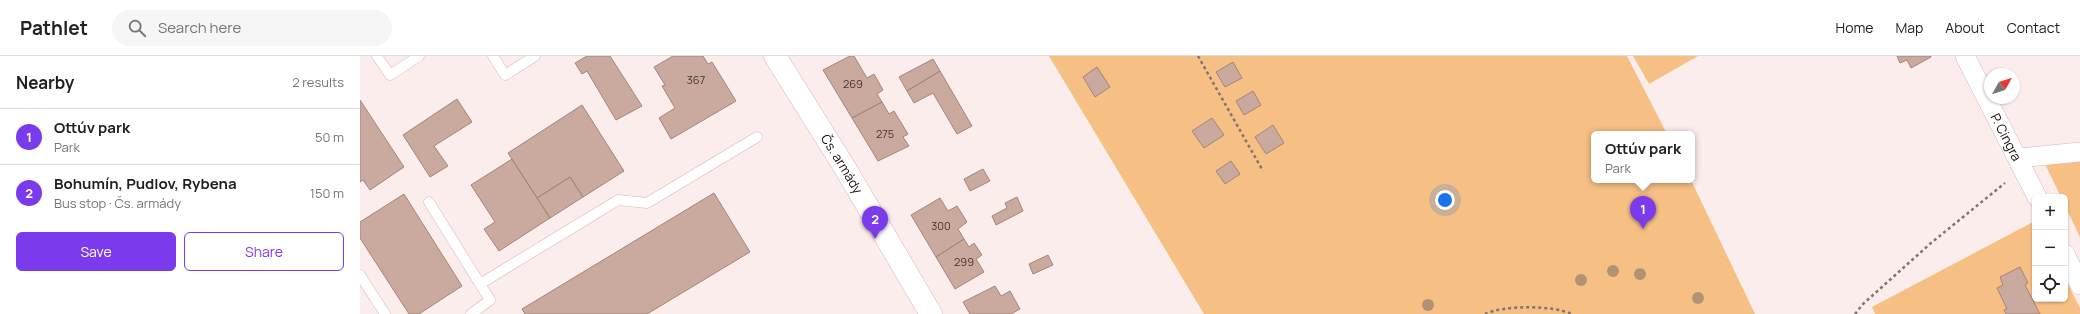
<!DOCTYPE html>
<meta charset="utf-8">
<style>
:root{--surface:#fff;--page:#f6f6f6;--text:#202124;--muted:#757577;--line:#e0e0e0;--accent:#7c3aed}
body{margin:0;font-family:Manrope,sans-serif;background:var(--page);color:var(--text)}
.controls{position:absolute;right:12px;bottom:12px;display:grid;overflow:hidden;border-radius:6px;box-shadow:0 1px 3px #0004}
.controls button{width:36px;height:36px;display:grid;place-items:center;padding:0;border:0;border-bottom:1px solid var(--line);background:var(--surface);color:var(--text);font:20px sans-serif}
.compass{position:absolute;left:1624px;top:12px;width:36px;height:36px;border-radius:50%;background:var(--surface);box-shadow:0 1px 3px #0004;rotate:51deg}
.you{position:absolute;left:1085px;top:144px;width:14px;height:14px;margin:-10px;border:3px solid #fff;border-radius:50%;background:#1a73e8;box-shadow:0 0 0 6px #1a73e833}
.badge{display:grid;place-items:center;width:26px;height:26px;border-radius:50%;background:var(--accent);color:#fff;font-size:13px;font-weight:700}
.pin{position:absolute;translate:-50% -33px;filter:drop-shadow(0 1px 2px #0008)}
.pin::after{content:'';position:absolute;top:21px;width:14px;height:12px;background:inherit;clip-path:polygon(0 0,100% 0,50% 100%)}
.popup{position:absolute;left:1231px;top:75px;width:104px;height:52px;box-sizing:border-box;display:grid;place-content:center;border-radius:6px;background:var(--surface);filter:drop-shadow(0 1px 3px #0005);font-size:13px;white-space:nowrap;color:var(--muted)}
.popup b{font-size:15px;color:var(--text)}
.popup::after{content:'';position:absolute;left:50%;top:100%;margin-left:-8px;border:8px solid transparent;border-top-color:var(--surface)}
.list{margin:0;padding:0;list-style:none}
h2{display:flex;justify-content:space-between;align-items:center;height:52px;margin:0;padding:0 16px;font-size:17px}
h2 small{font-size:13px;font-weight:400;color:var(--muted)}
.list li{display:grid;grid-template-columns:26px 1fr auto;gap:12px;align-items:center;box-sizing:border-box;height:56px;padding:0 16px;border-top:1px solid var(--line)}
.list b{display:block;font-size:15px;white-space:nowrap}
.list p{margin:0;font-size:13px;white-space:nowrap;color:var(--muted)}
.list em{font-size:13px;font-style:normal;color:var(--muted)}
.actions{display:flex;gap:8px;padding:12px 16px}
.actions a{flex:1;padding:9px 0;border:1px solid var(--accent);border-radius:6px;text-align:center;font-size:14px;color:var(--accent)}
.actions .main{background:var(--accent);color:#fff}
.icon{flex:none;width:22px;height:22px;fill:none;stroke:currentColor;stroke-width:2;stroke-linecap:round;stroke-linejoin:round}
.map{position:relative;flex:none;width:1720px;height:258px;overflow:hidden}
header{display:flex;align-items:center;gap:24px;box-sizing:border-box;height:56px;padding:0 20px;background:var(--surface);border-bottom:1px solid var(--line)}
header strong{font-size:19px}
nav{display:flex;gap:22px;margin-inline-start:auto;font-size:14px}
.search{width:280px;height:36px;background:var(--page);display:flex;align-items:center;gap:10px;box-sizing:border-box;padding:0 14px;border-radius:22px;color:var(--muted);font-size:15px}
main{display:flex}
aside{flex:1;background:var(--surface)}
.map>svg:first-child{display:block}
.green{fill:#f6bf84}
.building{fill:#caaa9e;stroke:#a4857a}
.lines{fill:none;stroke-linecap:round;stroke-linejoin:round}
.lane-casing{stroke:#dab6b8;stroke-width:11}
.street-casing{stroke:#dab6b8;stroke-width:20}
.secondary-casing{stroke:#dab6b8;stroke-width:23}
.path{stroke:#827475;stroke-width:2.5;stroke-dasharray:3 3;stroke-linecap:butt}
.lane{stroke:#fff;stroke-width:10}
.street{stroke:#fff;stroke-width:19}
.secondary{stroke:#fff;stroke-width:22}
.tree{fill:#b19374}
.labels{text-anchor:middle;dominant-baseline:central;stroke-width:3;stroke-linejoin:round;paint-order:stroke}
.number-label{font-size:11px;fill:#443330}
.street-label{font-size:13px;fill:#170b0c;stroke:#fceded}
</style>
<header>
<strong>Pathlet</strong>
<div class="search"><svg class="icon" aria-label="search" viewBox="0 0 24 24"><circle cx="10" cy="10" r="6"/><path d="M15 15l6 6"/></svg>Search here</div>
<nav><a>Home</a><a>Map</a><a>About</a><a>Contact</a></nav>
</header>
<main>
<aside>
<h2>Nearby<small>2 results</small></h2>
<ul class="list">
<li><span class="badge">1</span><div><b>Ottúv park</b><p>Park</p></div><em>50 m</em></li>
<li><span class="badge">2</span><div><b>Bohumín, Pudlov, Rybena</b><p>Bus stop · Čs. armády</p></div><em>150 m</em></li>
</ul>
<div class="actions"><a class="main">Save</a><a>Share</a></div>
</aside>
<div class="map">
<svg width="1720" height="258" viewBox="0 0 1720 258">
<rect width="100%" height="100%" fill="#fceded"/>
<path class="green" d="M689 0H1267L1307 78H1234V124H1331L1395 258H844Z
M1273 0H1338L1289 28Z
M1720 102V181L1705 150V141H1701L1686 110 1699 103Z
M1675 165V243H1705V222L1720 252V258H1515L1512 251Z"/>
<path class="building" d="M227 0H250L282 50 256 64 227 15 222 18 215 7Z
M313 0H343L348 8 352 6 376 45 311 83 299 62 315 52 302 30 305 29 294 11Z
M490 0H494L507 22 514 18 523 34 517 38 522 46 492 62 463 14Z
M1537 0H1571V1L1551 12 1547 4 1540 7Z
M573 3 580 15 547 35 539 21Z
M873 6 882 22 865 31 856 16Z
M737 11 750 31 735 41 723 21Z
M580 15 612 70 597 78 573 37 554 47 547 35Z
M893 35 901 49 884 59 876 45Z
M97 43 112 66 74 90 88 110 70 121 43 79Z
M0 44 44 111 10 134 3 124 0 126Z
M522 46 529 58 534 55 548 78 543 81 549 90 518 105 492 62Z
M222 49 264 115 223 141 210 121 177 142 148 97Z
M852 62 864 79 844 92 832 75Z
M913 69 924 87 906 98 895 81Z
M152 103 190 162 139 195 124 173 135 166 111 129Z
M871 105 880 118 865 128 856 115Z
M623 113 630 125 610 135 604 123Z
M210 121 223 141 190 162 177 142Z
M354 137 390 196 287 258H165L162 253Z
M44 138 102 230 59 258H49L0 182V166Z
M657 141 663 155 636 169 632 160 647 152 645 147Z
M580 142 588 155 597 150 607 166 598 173 604 183 576 201 551 159Z
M604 183 609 191 614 187 622 199 616 203 624 216 595 233 576 201Z
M688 199 693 209 673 218 669 208Z
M1660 211 1668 227 1665 229 1680 258H1646L1644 254 1647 253 1637 232 1643 229 1640 221Z
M635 230 641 240 650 235 660 253 651 258H610L603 246Z"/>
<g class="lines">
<g class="lane-casing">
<path id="lane" d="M17 0 30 19 59 0
M133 0 145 19 175 0
M69 146 130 244 111 258
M0 219 25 258
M120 228 258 144 287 147 397 81"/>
</g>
<g class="street-casing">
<g id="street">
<path id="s1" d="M1605 0 1677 141"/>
<path d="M1659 102 1720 96"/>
<path d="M1705 198 1720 229"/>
</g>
</g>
<g class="secondary-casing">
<g id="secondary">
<path id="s2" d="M415 0 485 112 571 258"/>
</g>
</g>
<path class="path" d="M838 0 903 115
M1125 258C1144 249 1192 249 1212 258
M1495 258 1503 248 1571 187 1645 127"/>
<use href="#lane" class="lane"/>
<use href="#street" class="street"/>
<use href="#secondary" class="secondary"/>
</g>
<g class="tree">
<circle cx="1253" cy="215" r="6"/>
<circle cx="1280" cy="218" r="6"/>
<circle cx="1221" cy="224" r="6"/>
<circle cx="1338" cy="242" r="6"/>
<circle cx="1068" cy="249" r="6"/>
</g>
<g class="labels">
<g class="number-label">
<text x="336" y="23">367</text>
<text x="493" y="27">269</text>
<text x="525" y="77">275</text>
<text x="581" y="169">300</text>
<text x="604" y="205">299</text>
</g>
<g class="street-label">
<text stroke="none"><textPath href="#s1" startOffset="91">P. Cingra</textPath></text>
<text stroke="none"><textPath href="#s2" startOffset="127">Čs. armády</textPath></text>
</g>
</g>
</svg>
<div class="controls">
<button>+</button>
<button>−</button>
<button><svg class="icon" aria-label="locate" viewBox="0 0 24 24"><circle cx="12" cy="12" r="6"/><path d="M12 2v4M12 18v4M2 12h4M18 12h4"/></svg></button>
</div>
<svg class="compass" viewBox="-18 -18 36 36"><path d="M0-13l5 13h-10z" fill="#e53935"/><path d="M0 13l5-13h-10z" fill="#757577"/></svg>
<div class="you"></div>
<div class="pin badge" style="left:1283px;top:173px">1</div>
<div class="popup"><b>Ottúv park</b>Park</div>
<div class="pin badge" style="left:515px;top:183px">2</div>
</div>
</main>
